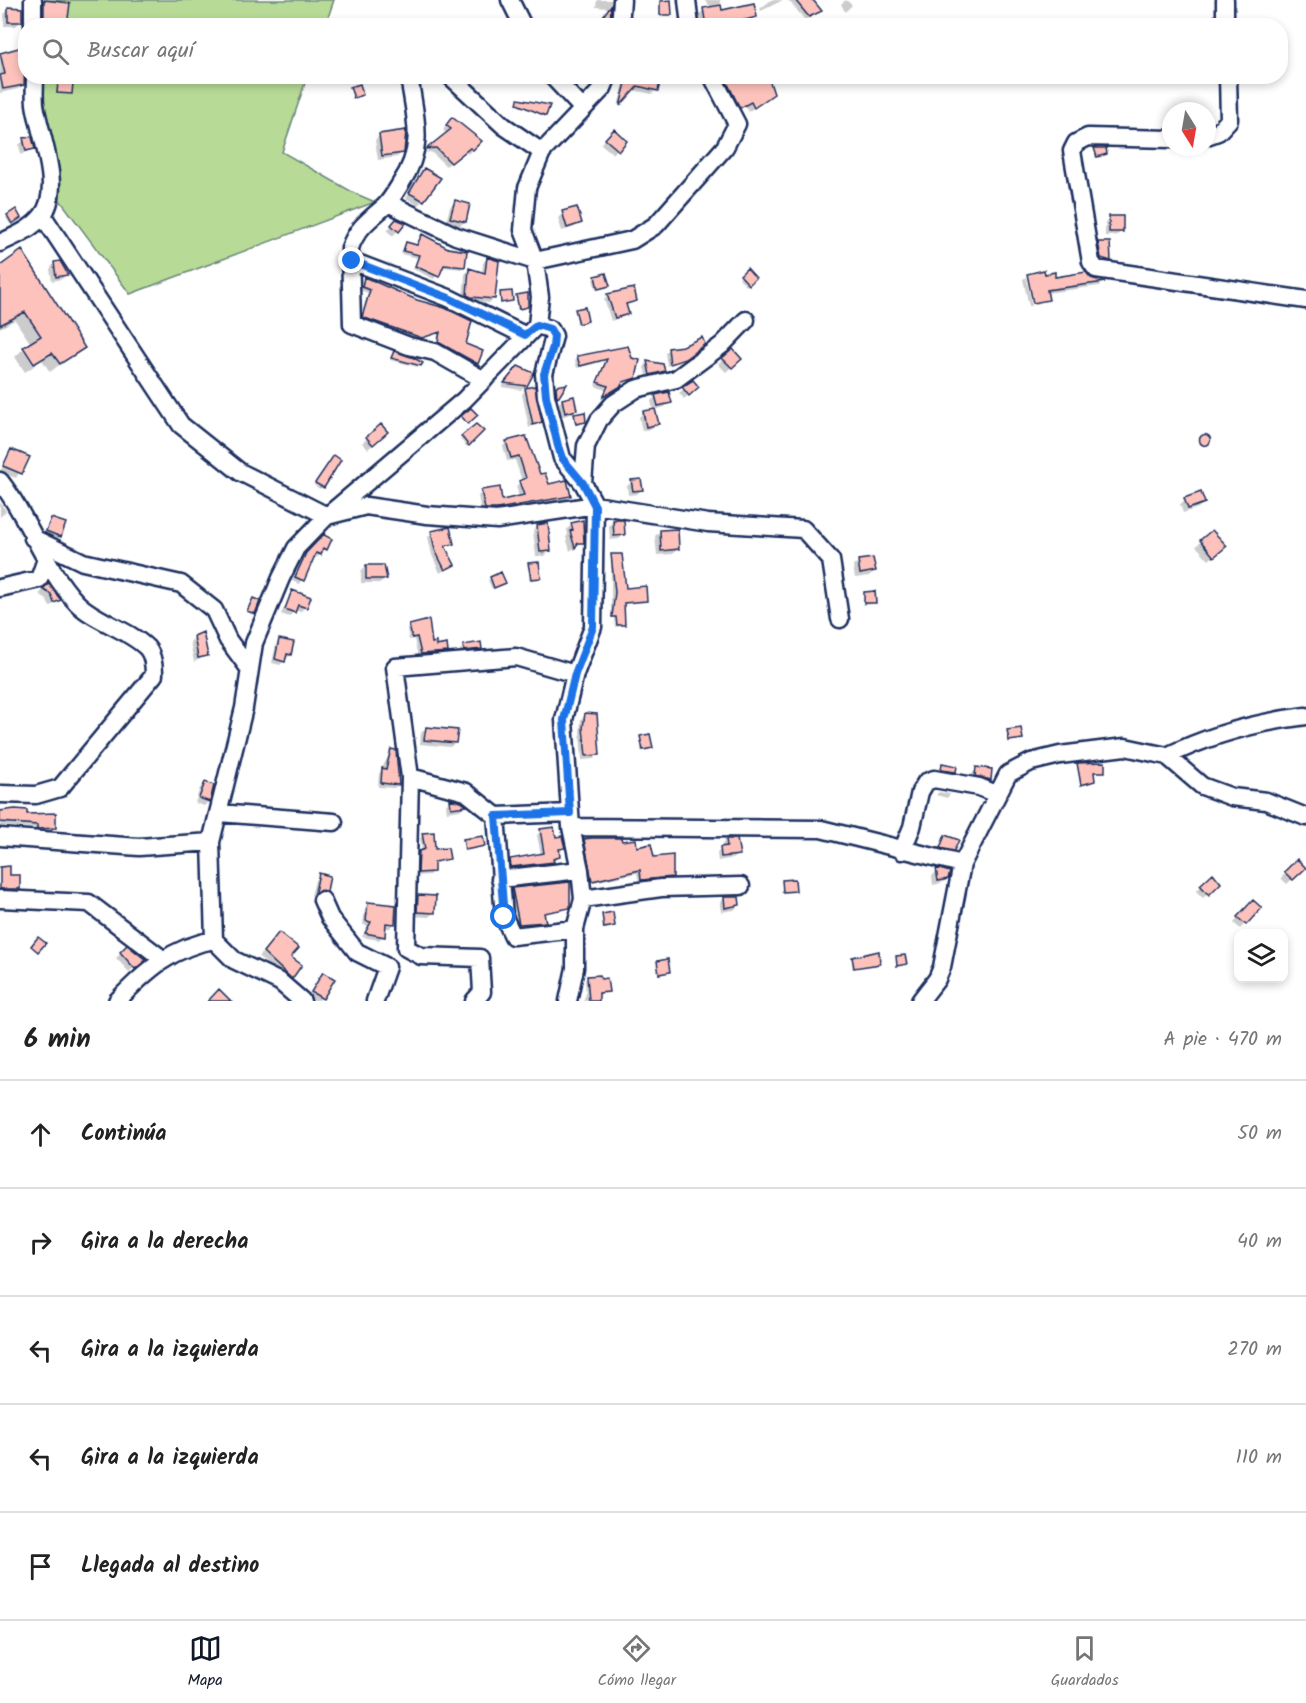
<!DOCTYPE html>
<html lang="es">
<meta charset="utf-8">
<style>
:root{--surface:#fff;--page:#f6f6f6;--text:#222;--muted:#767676;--line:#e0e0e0;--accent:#111827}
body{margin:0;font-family:Kalam,sans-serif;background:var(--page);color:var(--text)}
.controls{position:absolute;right:18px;bottom:18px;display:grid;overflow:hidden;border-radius:12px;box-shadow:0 3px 9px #0003}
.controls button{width:54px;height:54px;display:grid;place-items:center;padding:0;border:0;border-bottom:2px solid var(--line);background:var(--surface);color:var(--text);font:30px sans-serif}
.compass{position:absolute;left:1162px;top:102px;width:54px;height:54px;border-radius:50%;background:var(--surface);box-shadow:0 3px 9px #0003;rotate:169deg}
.stop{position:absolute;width:18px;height:18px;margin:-14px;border:4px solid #1a73e8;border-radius:50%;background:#fff}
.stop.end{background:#1a73e8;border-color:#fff;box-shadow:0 2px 6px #0008}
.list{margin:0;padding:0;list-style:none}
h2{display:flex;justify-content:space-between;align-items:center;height:78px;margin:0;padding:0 24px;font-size:26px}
h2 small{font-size:20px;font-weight:400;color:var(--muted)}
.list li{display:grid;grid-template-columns:39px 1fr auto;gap:18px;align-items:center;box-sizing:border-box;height:108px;padding:0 24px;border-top:2px solid var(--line)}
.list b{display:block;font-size:22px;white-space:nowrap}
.list em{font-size:20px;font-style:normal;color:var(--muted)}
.icon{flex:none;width:33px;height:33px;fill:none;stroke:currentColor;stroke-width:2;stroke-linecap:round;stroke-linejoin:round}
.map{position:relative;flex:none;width:1306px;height:1001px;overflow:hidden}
.search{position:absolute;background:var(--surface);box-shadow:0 3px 9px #0003;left:18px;right:18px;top:18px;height:66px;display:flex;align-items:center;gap:15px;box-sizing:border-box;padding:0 21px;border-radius:24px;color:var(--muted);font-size:22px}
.sheet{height:618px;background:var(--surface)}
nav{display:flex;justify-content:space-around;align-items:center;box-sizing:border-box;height:84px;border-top:2px solid var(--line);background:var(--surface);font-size:16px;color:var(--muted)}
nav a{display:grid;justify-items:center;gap:3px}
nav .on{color:var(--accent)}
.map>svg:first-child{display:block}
.green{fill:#b7db96;stroke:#69857a;stroke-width:1.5}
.shadow{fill:#0003}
.building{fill:#fec2bc;stroke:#1b2f5e;stroke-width:1.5}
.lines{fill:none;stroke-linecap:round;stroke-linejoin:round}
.minor-casing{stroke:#1b2f5e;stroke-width:21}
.minor{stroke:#fff;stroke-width:16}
.route{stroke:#1a73e8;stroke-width:8}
</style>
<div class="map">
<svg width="1306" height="1001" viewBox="0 0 1306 1001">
<rect width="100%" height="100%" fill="#fff"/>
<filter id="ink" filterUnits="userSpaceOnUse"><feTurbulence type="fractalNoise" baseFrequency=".0167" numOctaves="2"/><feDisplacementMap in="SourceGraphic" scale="12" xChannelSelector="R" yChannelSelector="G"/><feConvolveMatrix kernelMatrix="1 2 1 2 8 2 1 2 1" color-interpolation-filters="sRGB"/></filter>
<g filter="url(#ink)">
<path class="green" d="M39 0H334L325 26 40 25Z
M41 77H307L282 152 354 193 375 202 130 294 57 196 42 102Z"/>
<path class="shadow" d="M597 0H612L608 8 596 7Z
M704 0H720L721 12 755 16 750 22 735 26H700L698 15 704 10 712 8Z
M771 0H783L761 11 760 9Z
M788 0H811L820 11 805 20Z
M846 0 852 5 845 12 841 4Z
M45 1 66 26H39L40 6Z
M9 9 21 21 16 26H4V14Z
M540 20 543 26H531L534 23Z
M639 22V26H629L632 23Z
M26 48 23 84 18 89 0 93V55Z
M572 76H586L584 79Z
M626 76 656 90 652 94 633 90 618 106Z
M724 76H766L772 94 748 112 745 106 735 112 722 88 730 82Z
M58 84 70 93 56 94Z
M351 89 362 95 352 99Z
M448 123 480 141 468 154 465 151 446 166 431 152 425 153 447 134 443 130Z
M614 131 625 141 613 154 601 144Z
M380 135 402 152 397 157 378 160 375 140Z
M24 140 33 149 21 155 19 145Z
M1095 149 1106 153 1095 158Z
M424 170 423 200 418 205 406 198Z
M455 202 465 221 460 226 446 222 450 207Z
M563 213 580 222 575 227 562 231 558 218Z
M8 216 18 220 10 224 6 218Z
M1110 218 1121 232 1116 236H1105V223Z
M403 224 393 236 387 231 392 225Z
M422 236 464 266 461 269 442 267 434 279 413 269 418 258 401 254 406 243 416 246Z
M1099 244 1109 260 1104 265 1097 264 1094 249Z
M487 258 494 298 489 303 463 299 465 274 469 270 482 273 483 263Z
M54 264 66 274 62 279 52 281 50 269Z
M0 267 83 347 50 372 42 360 36 364 26 348 31 344 15 320 0 328Z
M747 271 754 278 746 286 739 278Z
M605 275 608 285 596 290 593 279Z
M1027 275 1090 279 1102 283 1099 286 1046 293 1047 299 1035 305Z
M1026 277 1032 306H1029L1023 279Z
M365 279 464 345 481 352 477 364 474 366 436 345 438 333 419 340 360 319 368 293 360 290Z
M501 294 511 301 500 304Z
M608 295 635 301 625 306 627 313 623 317 611 321 604 299Z
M517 297 527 306 525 308 517 310Z
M576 311 587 321 585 323 577 325Z
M700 347 680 362 667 366 665 353 669 350Z
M627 348 635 377 620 384 603 398 606 390 595 386 605 361 577 368 575 361 578 357Z
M23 349 34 366 25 372 15 357Z
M394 353 420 365 418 367 390 360Z
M723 359H740L726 372 718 364Z
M648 363 663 371 659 375 647 378 644 367Z
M514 372 526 385 521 390 502 387Z
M692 382 697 387 684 399 679 393Z
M533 388 540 422 529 428 522 394 525 391 522 390Z
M656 396 670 403 665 407 654 410 657 423 652 428 642 431 639 417 644 412 653 410 651 401Z
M573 398 576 410 571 414 560 417 557 405 562 400Z
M575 416 585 422 575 425Z
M381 426 382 436 368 449 362 443Z
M476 426 482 431 467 447 460 439Z
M1204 437 1208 439 1204 446 1199 444Z
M507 442 547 485 569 496 565 500 491 513 481 512 478 496 482 492 501 502 519 497 516 486 522 481 515 460 507 461 503 446Z
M11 450 28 457 16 478 0 472Z
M332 459 339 460 320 489 314 485Z
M632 482 642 489 637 494 628 495 627 486Z
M1200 494 1203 503 1198 508 1183 513 1180 504Z
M0 502 6 511 0 517Z
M51 520 60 536 55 541 42 536Z
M613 521 624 535 619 539 610 540 609 526Z
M572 524 582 542 570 551 566 537 568 535 567 529Z
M538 526 549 551 545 556H536L533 531Z
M660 531 678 549 673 554 657 555 655 536Z
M1212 532 1220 551 1209 560 1196 546Z
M432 533 452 544 445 548 453 565 440 573 432 555 428 537Z
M323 537 326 549 316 558 313 557 299 584 292 581 303 558Z
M611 556 625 589 646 600 622 604 621 626 615 627 614 618H611Z
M858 562 874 571 869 576 855 578 853 566Z
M529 565 540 577 538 579 529 580Z
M366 566 386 578 381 583H361V571Z
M500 574 504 583 492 589 488 580Z
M49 586 59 600 50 607 46 599 39 594Z
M292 592 305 607 300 612 295 610 289 617 281 614Z
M865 593 874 602 872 604 863 605Z
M410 626 435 648 447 652 444 655 418 657 414 639 409 640 407 629Z
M194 638 206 656 194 662 190 642Z
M280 641 290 655 280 665 272 663 276 644Z
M464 646 481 649 476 654 459 655V651Z
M586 715 598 754 594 759 582 760 580 733 581 719Z
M426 728 455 743 450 747 420 744 421 733Z
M1008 732 1022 738 1007 743Z
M641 737 651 748 649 750 641 751Z
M391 751 398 784 394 788 378 787 379 774Z
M943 765 954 771H940Z
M1078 765 1103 771 1093 773 1092 783 1080 786Z
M976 769 990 770 989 780 985 785 971 780 972 774Z
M205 783 209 801 204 806 195 803 200 788Z
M939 792 950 794 947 798 936 795Z
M450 800 464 806 460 810 447 812 446 805Z
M0 812 25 815 55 828 51 831 34 832V828L0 826Z
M541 831 563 847 559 857 548 866 507 870V864L511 860 541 855 537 835Z
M423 835 434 851 448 859 432 864 433 872 429 875 416 876V855L422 851 420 838Z
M946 836 953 850 948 855 936 852Z
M585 840 634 841 635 849 653 859 672 876 669 879 639 883 637 873 589 883 582 843Z
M726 840 738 854 734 858 718 861 717 853 723 848 722 844Z
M464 841 483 845 463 851Z
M1297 861 1304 868 1287 884 1281 878Z
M0 868 19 889 14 894H0Z
M936 872 948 873 947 878 942 883 933 885 932 876Z
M320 875 326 890 321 895 311 896 315 880Z
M1213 875 1219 883 1203 898 1196 891Z
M783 881 794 890 792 892 781 893Z
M513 890 544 921 542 924 517 926 510 892Z
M419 897 434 912 429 917 413 916 414 901Z
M724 898 739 905 734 910 721 912 720 903Z
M1253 902 1260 908 1240 929 1234 923Z
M369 904 394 924 390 928H384L383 936 379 940 362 937 368 926 363 925 365 908Z
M603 916 614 926 612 928 602 929Z
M274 938 289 957 291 978 286 982 259 957Z
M128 947 143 959 129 972 116 958Z
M897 958 905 964 896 967Z
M853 959 879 963 852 969Z
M658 963 669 971 667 973 658 975Z
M323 974 333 980 322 999 313 1001 307 997Z
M588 977 599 981 608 991 598 995V1001H583L586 994 585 980Z"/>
<path class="building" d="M44 0 70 3 67 26H44Z
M671 0 672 15H660V1Z
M795 0H813L822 11 809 17Z
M754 3 757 17 721 26H706L703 8 721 5 722 10Z
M611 5 610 26H596Z
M8 7 22 8V22H8Z
M26 46 24 85 3 89 0 75 5 74 0 53Z
M618 76H653L661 78 658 91 638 86 620 106 626 83 617 81Z
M724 76H768L774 94 754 108 751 102 740 108Z
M58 82 73 83 72 94 57 93Z
M360 84 363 95 354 98 350 87Z
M518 99 550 105 546 116 517 104Z
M452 117 482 141 473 150 470 148 451 163 436 148 426 149 451 129 446 125Z
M614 129 627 141 619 151 605 139Z
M406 130 404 153 382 156 379 134Z
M32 137 35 149 26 151 23 138Z
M1094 148H1106L1107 154 1097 157Z
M424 168 441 178 424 201 409 193Z
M455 200 470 204 466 222 450 218Z
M577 207 582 223 567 228 562 211Z
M16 209 21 218 12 224 7 215Z
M1109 216H1123V232H1109Z
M396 219 406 223 399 232 391 225Z
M422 234 448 248 467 251 465 267 444 265 439 277 415 266 419 255 403 251 406 242 417 245Z
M1098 242H1110L1111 261 1101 258Z
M22 250 85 348 60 364 52 353 34 364 23 347 41 336 25 312 0 325V266Z
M487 257 499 261 495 299 471 297 467 295 469 268 485 273Z
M60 261 68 275 56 277 54 262Z
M747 268 756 278 749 285 740 275Z
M1044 270 1045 274 1055 272V277L1086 272 1091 278 1105 282 1047 290 1049 300 1033 303 1027 274Z
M606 273 610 286 598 289 595 276Z
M364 277 417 300 445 308 472 321 466 344 483 351 478 364 438 342 440 332 422 338 362 317 370 290 362 287Z
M634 288 637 301 626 304 629 314 615 318 607 294Z
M512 291 513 301 501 303 500 292Z
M528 293V307L519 309 516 295Z
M585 307 588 321 579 324 575 309Z
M702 337 705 344 685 359 670 364 668 348 683 346Z
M628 346 632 358 640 360 636 378 623 382 621 386 603 397 608 386 597 382 607 359 580 366 577 356Z
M733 349 742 359 732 368 722 358Z
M394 351 414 358 423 363 421 366 391 358Z
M647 361 663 364 665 371 650 375Z
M518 366 534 373 527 386 504 383Z
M693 380 699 387 689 396 682 387Z
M567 384 559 397 557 398 556 386Z
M535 386 542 422 533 425 525 388Z
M669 392 672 403 658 406 655 395Z
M574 396 577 410 565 413 562 399Z
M471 408 478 415 468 424 461 416Z
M655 409 659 424 646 427 643 411Z
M585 412 586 422 576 424 574 414Z
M381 424 388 432 373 445 366 437Z
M476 424 484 431 469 446 461 436Z
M1199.5 440a5.5 5.5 0 1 1 11 0a5.5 5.5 0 1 1-11 0Z
M526 436 540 474 545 473 549 484 567 480 571 496 497 509H485L481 490 500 487 502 500 524 495 519 481 526 478 519 456 511 458 506 441Z
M11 449 30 457 22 474 3 466Z
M334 455 341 460 324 488 315 483Z
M641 479 643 490 633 491 631 480Z
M1201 492 1205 503 1188 509 1184 498Z
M51 518 66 523 61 537 46 531Z
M583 520 584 543H578L575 548 570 531 573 530 571 523Z
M613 520H624L625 535 614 536Z
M548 523 551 551 540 552 537 525Z
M450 527 454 544 445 546 455 565 445 570 435 550 431 531Z
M678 529 679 549 661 551 660 530Z
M1212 530 1227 546 1214 557 1200 540Z
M325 533 324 535 332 539 327 550 323 548 321 555 316 553 304 581 295 577 306 553Z
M611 554H622L626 588 646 586 647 601 624 603 625 625H617L616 617H612L615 592Z
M873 558 876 571 860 574 858 560Z
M539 562 541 578 531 579 528 563Z
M366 565H384L387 579H366Z
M501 572 506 583 494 588 490 577Z
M49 584 57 595 61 600 54 603 51 594 42 589Z
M292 590 311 597 307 608 298 605 295 613 285 609Z
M875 591 876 603H864V592Z
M253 598 260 601 255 614 247 611Z
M429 620 432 643 436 642V646L447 644 448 652 421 654 417 637 412 638 409 625Z
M203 632 208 656 198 658 194 636Z
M279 639 294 642 291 655 287 654 285 662 275 659Z
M481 642 482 649 464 651 463 645Z
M585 713 597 714 600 755 586 756 583 728Z
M426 727 458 730 456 743 424 740Z
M1021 728 1023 739 1009 741 1007 730Z
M650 734 653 748 643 750 640 736Z
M391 749 396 750 399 785 381 783 382 768 386 769Z
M1105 762V772H1094L1095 781 1081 785 1077 763Z
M942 763 957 766 956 772 941 770Z
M976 767 992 769 991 780 975 776Z
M205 782 214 785 210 802 199 798Z
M450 799 461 802 467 806 451 808Z
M15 809 27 810V814L56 813V828L37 829V825L0 822V811Z
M554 827 556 837 562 836 565 848 559 849 560 857 553 859 554 862 511 867 510 859 544 853 540 829Z
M434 832 435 849 448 848 450 859 434 862V872L418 873 419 851 425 849 422 833Z
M945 835 959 840 954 851 940 848Z
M483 836 485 846 465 850 463 839Z
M592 838H621L622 841 636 839 637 847 651 844 654 857 673 855V877L641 880 640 870 592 881 584 839Z
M726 839H737L740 855 721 857 720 847 727 846Z
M1297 859 1306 868 1293 880 1284 872Z
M10 866V875H20V889H0V867Z
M936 868 950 872 948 879 938 881Z
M319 873 330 876 327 891 315 892Z
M1213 873 1221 883 1209 895 1200 885Z
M795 879 796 891 783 892 782 880Z
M570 882V908L544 913 546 922 519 924 512 888Z
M418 895 436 896 435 913 417 912Z
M724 897H739L740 905 725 908Z
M1253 900 1262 908 1246 925 1237 917Z
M368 902 396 905 395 924 386 923 385 937 365 933 371 922 366 921Z
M613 912 615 926 604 928 602 914Z
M279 932 299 948 291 957 302 965 292 979 263 952Z
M38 937 46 943 38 952 31 946Z
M127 945 146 960 135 969 120 952Z
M879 951 880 964 854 968 852 957Z
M905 955 907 964 897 966 896 956Z
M668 959 670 972 659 974 657 961Z
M323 972 335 979 323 999 311 992Z
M600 975 601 979 607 978 609 992 599 993V1001H589L587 976Z
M219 989 231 1001H208Z"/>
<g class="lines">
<g class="minor-casing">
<path id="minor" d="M33 0V26
M510 0 523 26
M687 0 690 26
M1225 0V26
M620 26 622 0
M409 76C415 118 426 146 401 183 396 191 391 200 385 206 370 219 356 229 350 248L352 324 409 346 435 352 484 380
M450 76 504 126 542 152
M552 76 583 109
M1207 136 1218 132 1229 120 1228 76
M1171 139 1088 137 1076 143 1072 151 1091 262 1096 269 1306 300
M388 203 456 236 535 261 632 240 656 225 725 147 737 124 712 76
M43 216 181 425 240 472 327 516 366 506 427 515 497 520 595 505 708 523 803 529 831 560 840 619
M0 243C15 236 32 229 42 216 64 189 39 134 35 104 34 95 35 86 35 76
M352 261 449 298 524 335
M537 325 550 329 554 336 544 374 546 396 562 458 583 483
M0 481C30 519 43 567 77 603 96 622 128 629 147 648 153 655 154 666 154 675L60 788 36 795 0 794
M33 538 83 562 181 584 214 610 228 640 248 667
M0 588 39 579 45 562
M1167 756C1212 734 1257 722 1306 716
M410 777 466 792 496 816 570 813
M219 813 334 822
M496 816 504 917 513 936 575 929
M571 827 821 829 962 864
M0 837 139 847 211 842
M902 851 912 827 920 792 926 782 934 779 979 787 996 794
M500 879 580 870
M0 899 89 903 164 960
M583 899 661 888 741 886
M322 900 330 918 357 952 387 967 375 1001
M117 1001C146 971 172 947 214 940
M302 1001 280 982 234 960 214 940 211 842 244 708 254 643 281 578 296 548 327 516 464 400 537 325 540 297 535 261 523 230 527 188 542 152 603 88 608 76
M474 1001 482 992 480 958 421 956 406 948 410 777 395 667 516 657 575 674
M568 1001 575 968V929L583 899 580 870 571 827 564 720 575 674 593 627 595 505 583 483 586 446 599 420 613 404 636 389 676 379 722 345 746 320
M920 1001 937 979 942 967 962 864 1008 774 1031 762 1060 755 1125 747 1167 756 1202 786 1232 797 1266 801 1306 817"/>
</g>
<use href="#minor" class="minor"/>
</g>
</g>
<g class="lines" filter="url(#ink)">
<path class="route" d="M352 261 449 298 525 335 537 325 550 329 554 336 553 347 544 374 546 396 558 446 562 458 583 483 595 506 593 627 575 674 564 720 570 813 496 816 504 917"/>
</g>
</svg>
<div class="controls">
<button><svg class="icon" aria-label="layers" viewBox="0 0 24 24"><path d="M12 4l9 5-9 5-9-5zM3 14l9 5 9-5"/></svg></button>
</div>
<svg class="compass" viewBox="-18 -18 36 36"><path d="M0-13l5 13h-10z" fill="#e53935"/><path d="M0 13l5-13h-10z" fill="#767676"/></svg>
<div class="stop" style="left:504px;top:917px"></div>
<div class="stop end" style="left:352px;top:261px"></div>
<div class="search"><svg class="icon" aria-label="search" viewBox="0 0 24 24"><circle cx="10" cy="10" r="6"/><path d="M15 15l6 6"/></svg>Buscar aquí</div>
</div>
<section class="sheet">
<h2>6 min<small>A pie · 470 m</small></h2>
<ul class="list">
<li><svg class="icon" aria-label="ahead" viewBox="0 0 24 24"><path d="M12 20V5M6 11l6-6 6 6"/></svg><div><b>Continúa</b></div><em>50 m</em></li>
<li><svg class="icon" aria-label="right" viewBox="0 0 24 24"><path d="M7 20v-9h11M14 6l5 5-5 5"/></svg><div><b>Gira a la derecha</b></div><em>40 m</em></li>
<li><svg class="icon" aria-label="left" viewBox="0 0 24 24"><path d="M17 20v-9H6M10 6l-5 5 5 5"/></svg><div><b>Gira a la izquierda</b></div><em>270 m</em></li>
<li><svg class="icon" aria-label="left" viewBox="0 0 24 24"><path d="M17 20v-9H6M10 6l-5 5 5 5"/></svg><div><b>Gira a la izquierda</b></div><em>110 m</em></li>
<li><svg class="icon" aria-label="arrive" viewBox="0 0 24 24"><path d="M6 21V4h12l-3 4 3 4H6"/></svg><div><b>Llegada al destino</b></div></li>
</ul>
</section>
<nav>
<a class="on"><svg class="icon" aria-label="map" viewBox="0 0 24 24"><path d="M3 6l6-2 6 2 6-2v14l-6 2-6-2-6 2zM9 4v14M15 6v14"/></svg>Mapa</a>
<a><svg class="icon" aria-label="directions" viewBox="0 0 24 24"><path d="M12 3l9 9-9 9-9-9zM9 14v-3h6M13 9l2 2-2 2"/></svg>Cómo llegar</a>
<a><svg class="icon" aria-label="saved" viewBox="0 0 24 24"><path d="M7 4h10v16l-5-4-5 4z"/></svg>Guardados</a>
</nav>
